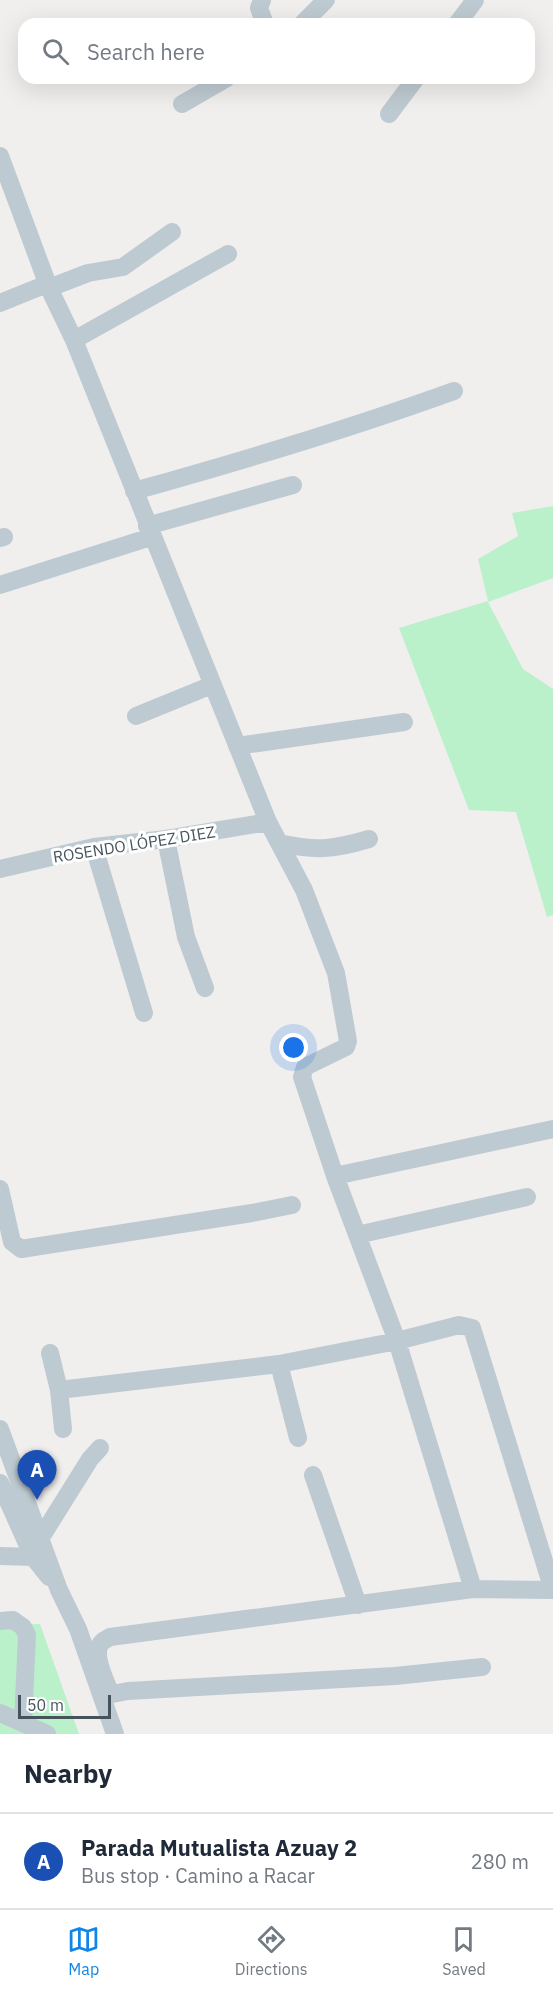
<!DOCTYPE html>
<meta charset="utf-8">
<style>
:root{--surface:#fff;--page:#f6f6f7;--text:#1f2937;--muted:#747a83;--line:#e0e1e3;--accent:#1184e7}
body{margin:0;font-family:"IBM Plex Sans",sans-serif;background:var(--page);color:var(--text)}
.scale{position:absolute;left:18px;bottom:15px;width:93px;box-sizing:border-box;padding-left:6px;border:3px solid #45545c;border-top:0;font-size:16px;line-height:21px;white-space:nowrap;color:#45545c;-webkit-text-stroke:4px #fff;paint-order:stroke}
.you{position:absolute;left:294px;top:1048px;width:21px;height:21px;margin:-15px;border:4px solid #fff;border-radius:50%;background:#1a73e8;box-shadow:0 0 0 9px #1a73e833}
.badge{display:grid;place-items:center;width:39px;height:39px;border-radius:50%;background:var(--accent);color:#fff;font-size:20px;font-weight:700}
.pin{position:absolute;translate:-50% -50px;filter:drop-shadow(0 2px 3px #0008)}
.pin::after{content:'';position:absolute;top:32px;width:21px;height:18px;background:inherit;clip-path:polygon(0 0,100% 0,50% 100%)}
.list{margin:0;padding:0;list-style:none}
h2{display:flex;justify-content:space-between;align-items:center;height:78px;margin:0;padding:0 24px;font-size:26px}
h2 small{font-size:20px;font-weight:400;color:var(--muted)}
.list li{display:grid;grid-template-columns:39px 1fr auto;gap:18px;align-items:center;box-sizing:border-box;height:96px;padding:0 24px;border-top:2px solid var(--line)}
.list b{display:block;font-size:22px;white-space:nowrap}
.list p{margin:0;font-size:20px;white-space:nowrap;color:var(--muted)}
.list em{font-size:20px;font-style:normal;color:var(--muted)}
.icon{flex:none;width:33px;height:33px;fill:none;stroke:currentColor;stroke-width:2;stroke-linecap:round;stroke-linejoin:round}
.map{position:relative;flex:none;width:553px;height:1734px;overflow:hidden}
.search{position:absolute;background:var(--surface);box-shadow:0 6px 24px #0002;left:18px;right:18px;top:18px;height:66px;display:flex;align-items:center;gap:15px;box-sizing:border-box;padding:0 21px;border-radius:18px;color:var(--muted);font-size:22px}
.sheet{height:174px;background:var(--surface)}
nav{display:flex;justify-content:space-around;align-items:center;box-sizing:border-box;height:84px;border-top:2px solid var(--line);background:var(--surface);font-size:16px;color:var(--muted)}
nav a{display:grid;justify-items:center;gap:3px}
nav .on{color:var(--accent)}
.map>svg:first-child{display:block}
.green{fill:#baf1ca}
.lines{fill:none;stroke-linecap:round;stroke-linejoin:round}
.minor{stroke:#becad1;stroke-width:18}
.labels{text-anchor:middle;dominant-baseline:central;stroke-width:6;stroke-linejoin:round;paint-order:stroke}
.street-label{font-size:16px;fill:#45545c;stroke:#fff}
</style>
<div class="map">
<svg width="553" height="1734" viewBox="0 0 553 1734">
<rect width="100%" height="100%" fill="#f1eeee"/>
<path class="green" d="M553 506V578L488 602 523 669 553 689V915L547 917 516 812 469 810 399 628 488 601 478 559 518 536 512 513Z
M40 1624 79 1734H0V1625Z"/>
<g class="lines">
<path class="minor" d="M262 0 259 8 265 24
M302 24 326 0
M457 24 475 0
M182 104 227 78
M389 114 416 78
M0 156 49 288 74 340 268 822 304 890 336 973 348 1041 346 1047 305 1067 302 1077 335 1176 397 1341 459 1325 472 1328 553 1590
M0 303 42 286 49 288 88 273 123 267 172 232
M74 340 228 254
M134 491C242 461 349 429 454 391
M147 526 293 485
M0 538 4 537
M0 585 151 537
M136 716 212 685
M237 746 404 722
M166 839 186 937 205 988
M279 843C315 851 332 850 369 839
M94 847 144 1013
M0 869 94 847 166 839 268 822
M335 1176 553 1129
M0 1189 12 1242 21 1249 252 1213 292 1205
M357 1235 527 1197
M50 1353 59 1390 63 1429
M279 1364 298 1438
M59 1390 279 1364 397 1341 473 1589
M0 1429 59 1590 78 1629 115 1734
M313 1475 358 1605
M0 1483 33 1557 49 1577
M40 1539 90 1459 100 1448
M0 1556 33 1557
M0 1621 13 1620 23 1627 27 1635 23 1723
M111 1694C106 1682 91 1653 102 1642 104 1640 107 1639 110 1637L473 1589 553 1590
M102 1696 128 1691 395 1676 482 1667
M0 1713 47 1734"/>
</g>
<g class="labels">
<g class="street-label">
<text transform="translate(134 844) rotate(-9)">ROSENDO LÓPEZ DIEZ</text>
</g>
</g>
</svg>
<div class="scale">50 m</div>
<div class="you"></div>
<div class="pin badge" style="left:37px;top:1500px;background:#1a4fb4">A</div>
<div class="search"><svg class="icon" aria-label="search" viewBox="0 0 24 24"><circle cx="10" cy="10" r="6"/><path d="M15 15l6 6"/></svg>Search here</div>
</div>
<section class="sheet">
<h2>Nearby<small></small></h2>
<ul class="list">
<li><span class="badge" style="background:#1a4fb4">A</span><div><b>Parada Mutualista Azuay 2</b><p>Bus stop · Camino a Racar</p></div><em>280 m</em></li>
</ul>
</section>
<nav>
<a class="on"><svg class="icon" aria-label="map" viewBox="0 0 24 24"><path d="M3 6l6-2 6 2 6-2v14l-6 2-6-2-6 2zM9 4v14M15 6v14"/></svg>Map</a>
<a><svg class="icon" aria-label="directions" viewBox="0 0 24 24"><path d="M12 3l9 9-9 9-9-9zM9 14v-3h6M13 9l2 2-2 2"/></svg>Directions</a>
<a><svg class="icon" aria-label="saved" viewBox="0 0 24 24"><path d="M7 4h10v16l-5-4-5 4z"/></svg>Saved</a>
</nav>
